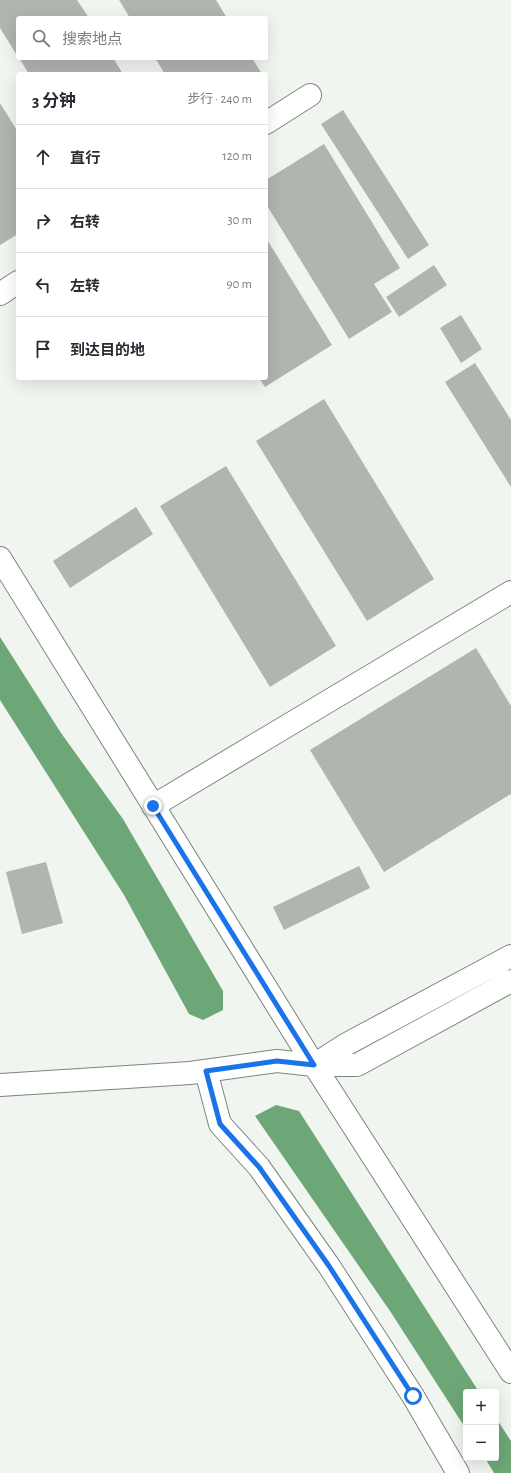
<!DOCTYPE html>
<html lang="zh">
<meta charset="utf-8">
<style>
:root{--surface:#fff;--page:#f2f2f3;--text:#2b2b33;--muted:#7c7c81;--line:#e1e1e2}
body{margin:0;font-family:"Alegreya Sans","Noto Sans SC",sans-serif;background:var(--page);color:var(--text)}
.controls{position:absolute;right:12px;bottom:12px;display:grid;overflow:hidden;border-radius:4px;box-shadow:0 4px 16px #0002}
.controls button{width:36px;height:36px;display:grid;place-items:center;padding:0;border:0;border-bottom:1px solid var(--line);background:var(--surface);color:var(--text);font:20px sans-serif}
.stop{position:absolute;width:12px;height:12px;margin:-9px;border:3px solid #1a73e8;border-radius:50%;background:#fff}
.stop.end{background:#1a73e8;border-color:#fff;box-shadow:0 1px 4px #0008}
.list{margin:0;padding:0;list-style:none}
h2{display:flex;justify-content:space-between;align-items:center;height:52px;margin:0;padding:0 16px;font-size:17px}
h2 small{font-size:13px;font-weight:400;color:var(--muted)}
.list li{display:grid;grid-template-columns:26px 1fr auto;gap:12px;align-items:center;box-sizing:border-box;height:64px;padding:0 16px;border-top:1px solid var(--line)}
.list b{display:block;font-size:15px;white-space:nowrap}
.list em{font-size:13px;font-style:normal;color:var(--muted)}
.icon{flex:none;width:22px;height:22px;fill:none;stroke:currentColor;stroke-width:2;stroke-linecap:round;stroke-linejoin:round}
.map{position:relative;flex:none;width:511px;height:1473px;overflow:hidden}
.search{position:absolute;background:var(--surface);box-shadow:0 4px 16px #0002;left:16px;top:16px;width:252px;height:44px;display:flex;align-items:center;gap:10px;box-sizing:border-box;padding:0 14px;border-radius:4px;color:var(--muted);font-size:15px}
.panel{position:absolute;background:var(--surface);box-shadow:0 4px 16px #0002;left:16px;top:72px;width:252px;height:308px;border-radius:4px}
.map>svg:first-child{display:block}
.water{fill:#6ea777}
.building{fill:#b0b5b0}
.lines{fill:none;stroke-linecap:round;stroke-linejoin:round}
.minor-casing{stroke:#7f8480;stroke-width:24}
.minor{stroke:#fff;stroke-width:22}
.route{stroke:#1a73e8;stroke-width:5}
</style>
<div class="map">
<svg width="511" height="1473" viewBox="0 0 511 1473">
<rect width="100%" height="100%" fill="#f0f5f0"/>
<path class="water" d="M0 637 61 733 123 819 223 991V1010L203 1020 189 1014 124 895 0 700Z
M276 1105 299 1111 479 1392H466V1429L390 1311 255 1116Z
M496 1418 511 1441V1473H494L485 1458H496Z"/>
<path class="building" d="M0 0H77L89 18H18V57L0 28Z
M119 0H216L227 18H130Z
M19 58H113L123 74H29Z
M155 58H252L262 74H165Z
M0 103 18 132V234L0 245Z
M343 110 429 245 408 259 321 124Z
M324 144 400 268 374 284 392 312 349 339 266 204V180Z
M266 238 332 345 265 387 259 378H266Z
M434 265 447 285 399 317 386 297Z
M461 315 482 349 461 363 440 328Z
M475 363 511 420V487L445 382Z
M324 399 434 579 367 621 256 441Z
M226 466 336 646 270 687 160 506Z
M136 507 153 534 70 588 53 561Z
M476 648 511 706V794L384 872 310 750Z
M46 862 63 923 22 934 6 872Z
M359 866 370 888 284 930 273 907Z"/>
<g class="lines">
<g class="minor-casing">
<path id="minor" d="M266 123 310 95
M0 294 18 282
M0 558 314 1065 511 1372
M153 806 511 592
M314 1065 345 1045 511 956
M206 1071 220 1124 259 1167 329 1266 413 1396 458 1473
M0 1085 190 1073 277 1061 314 1065H357L511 981"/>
</g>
<use href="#minor" class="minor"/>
</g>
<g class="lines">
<path class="route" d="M153 806 314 1065 277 1061 206 1071 220 1124 259 1167 329 1266 413 1396"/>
</g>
</svg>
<div class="controls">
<button>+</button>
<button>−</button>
</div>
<div class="stop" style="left:413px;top:1396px"></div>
<div class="stop end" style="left:153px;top:806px"></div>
<div class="search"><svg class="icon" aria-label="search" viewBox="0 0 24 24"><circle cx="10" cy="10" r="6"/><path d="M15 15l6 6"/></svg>搜索地点</div>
<section class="panel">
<h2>3 分钟<small>步行 · 240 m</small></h2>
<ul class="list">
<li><svg class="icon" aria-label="ahead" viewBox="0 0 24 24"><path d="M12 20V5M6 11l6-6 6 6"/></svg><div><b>直行</b></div><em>120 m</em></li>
<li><svg class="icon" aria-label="right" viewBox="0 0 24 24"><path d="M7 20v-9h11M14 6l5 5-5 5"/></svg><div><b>右转</b></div><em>30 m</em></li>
<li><svg class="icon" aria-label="left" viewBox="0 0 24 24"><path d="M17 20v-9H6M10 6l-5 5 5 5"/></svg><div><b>左转</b></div><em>90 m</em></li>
<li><svg class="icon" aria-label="arrive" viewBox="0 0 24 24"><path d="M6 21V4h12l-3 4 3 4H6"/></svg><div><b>到达目的地</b></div></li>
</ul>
</section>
</div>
